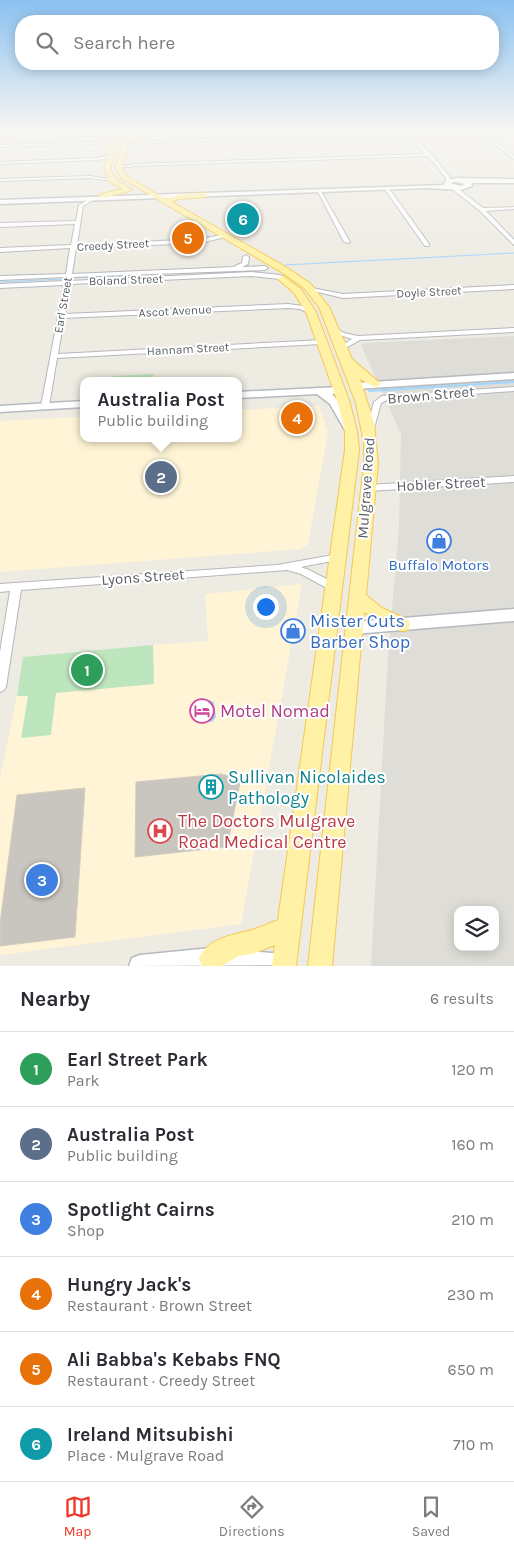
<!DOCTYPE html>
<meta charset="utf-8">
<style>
:root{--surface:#fff;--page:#f2f2f3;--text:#2b2b33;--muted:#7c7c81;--line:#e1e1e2;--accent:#ee3728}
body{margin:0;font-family:Karla,sans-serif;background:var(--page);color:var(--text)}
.controls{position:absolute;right:15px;bottom:15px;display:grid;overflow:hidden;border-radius:10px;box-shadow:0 2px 12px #0003}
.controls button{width:45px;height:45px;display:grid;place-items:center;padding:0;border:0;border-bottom:1px solid var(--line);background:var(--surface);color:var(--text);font:25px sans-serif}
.you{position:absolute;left:265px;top:606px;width:18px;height:18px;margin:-12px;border:4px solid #fff;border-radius:50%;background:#1a73e8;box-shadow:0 0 0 8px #1a73e833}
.badge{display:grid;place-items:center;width:32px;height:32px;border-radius:50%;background:var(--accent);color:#fff;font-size:16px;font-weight:700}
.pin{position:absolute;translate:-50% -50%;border:2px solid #fff;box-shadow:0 1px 5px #0006}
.popup{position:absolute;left:80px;top:377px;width:162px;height:65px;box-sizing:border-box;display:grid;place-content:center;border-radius:10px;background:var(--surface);filter:drop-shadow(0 1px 4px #0005);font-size:16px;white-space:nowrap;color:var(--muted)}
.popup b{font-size:19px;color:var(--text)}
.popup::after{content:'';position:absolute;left:50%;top:100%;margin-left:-10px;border:10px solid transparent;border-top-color:var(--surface)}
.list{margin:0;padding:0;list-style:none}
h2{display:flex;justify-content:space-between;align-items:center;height:65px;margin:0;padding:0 20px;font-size:21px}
h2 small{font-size:16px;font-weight:400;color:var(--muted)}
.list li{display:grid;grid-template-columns:32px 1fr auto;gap:15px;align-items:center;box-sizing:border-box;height:75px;padding:0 20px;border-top:1px solid var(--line)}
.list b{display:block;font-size:19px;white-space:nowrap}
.list p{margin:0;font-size:16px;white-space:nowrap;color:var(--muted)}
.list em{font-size:16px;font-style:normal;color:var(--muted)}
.icon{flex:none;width:28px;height:28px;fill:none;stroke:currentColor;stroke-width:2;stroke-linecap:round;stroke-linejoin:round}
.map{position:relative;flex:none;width:514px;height:966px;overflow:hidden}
.search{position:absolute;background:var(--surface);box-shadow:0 2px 12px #0003;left:15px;right:15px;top:15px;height:55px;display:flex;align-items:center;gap:12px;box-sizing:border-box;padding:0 18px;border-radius:20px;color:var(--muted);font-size:19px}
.sheet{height:515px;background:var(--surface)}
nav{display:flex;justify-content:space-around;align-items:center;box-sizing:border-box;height:70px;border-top:1px solid var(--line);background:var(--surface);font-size:14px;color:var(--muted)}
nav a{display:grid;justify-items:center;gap:2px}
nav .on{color:var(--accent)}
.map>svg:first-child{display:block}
.commercial{fill:#fff5d6}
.industrial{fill:#deddd7;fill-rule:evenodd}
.green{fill:#bee6be}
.water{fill:#a1d6ff}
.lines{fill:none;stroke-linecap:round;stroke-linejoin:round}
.stream-far1{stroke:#a1d6ff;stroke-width:1}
.stream{stroke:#a1d6ff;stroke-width:2}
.building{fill:#c9c6bf;stroke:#d3cdc0}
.street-casing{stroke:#b5b8bd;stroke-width:2}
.secondary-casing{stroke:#b6b9bf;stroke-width:3}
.primary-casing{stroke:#f5c854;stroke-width:2}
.street{fill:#fff;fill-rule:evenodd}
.secondary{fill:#fff;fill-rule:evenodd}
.primary{fill:#fff1a6;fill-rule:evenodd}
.labels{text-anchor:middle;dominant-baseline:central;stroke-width:4;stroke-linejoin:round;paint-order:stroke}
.far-street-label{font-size:12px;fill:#5a5e64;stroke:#fff}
.street-label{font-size:15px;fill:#5a5e64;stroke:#fff}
.shop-label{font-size:15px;fill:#366cbe;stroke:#fff}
.near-shop-label{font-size:18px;fill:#366cbe;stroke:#fff;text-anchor:start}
.near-hotel-label{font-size:18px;fill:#b23c85;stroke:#fff;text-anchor:start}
.near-culture-label{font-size:18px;fill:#0d838f;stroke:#fff;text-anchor:start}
.near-health-label{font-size:18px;fill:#be3a42;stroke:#fff;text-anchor:start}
</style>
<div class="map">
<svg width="514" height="966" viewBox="0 0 514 966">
<rect width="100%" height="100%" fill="#eeebe2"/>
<path class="commercial" d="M140 130H236L238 135 137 139Z
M319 406 328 432 308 544 301 549 0 572V421L83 417 84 438H238L239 410Z
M302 584 241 924 0 955V778L17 696 154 684 153 645 208 641 205 594Z"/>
<path class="industrial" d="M514 336V966H371L388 655 399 528 401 434 361 345 364 343ZM458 910H495V947H458Z"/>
<path class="green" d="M153 374V381H113V376Z
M153 645 154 684 56 693 51 735 21 738 28 696H17L23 657Z"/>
<path class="water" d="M208 700 214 702 216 717 212 722 208 721 202 708Z"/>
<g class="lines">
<path class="stream-far1" d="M285 265 514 253
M76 278 227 271
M0 282 63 279"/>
<path class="stream" d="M369 391 514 382
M241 398 272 396"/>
</g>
<path class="building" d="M312 413 315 421 281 423 279 415Z
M221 774 241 778 227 847 135 857 136 782Z
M85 788 75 937 0 946V923L17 795Z"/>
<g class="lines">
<g class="street-casing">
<path id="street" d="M61 130H65L63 135 60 134Z
M408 130H413V131L411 132Z
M476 130H504L484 132 514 156V159L479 132 418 136 416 135Z
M405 134C425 143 437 161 450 178V182H446V178L428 156 135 166 119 168 117 167 135 164 426 154 416 145 404 136 165 142 124 146 122 145 165 140Z
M123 141 122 143 0 147V145Z
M109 156 110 158 97 160 0 164V162L97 158Z
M90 176 115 180 113 181 90 178 0 181V179Z
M384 187H388L429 244V246H425L384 188Z
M452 187H456L483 208 514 207V209L486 211 514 240V245L480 211 452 189Z
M317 190 321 191 350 242 349 243 344 242Z
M91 198H93V200L83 206 77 245 201 239 226 234 229 236 201 243 76 248 72 274 234 267 235 266 242 263 243 257 246 255 249 257 248 264 242 267 265 266 268 268 265 270 71 277 70 281 251 272 280 275 283 277 280 279 251 276 70 284 65 314 288 304 303 306 314 312 311 314 300 309 288 308 64 318 58 354 322 340 325 342 322 344 57 358 49 406 48 408H42L41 406 64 285 0 288V284L64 281 65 277 0 280V276L66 274 70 248 0 252V248L71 245 75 224 0 227V223L76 221 79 205Z
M514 285V289L343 298 309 290 312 288 343 294Z
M333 327 344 333 358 336 514 328V332L360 340 340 351 337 349 338 348 352 339 340 335 331 330 330 329Z
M514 387V391L387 400 381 403 373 432H370L366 430 374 402 382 396Z
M514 476V482L368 491 364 488 368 485Z
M339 554 342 555 344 557 342 559 301 567 309 570 338 585 339 588 338 591 334 592 301 574 287 570 21 590 6 687 4 690 0 692V652L10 591 0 592V584L277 565Z"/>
</g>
<g class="secondary-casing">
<path id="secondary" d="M457 178 514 179V183H471L472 186 461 190 428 188 0 204V200L443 185 447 180ZM457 182 465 184 461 186 450 183Z
M514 373V379L356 389 351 386 356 383Z
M339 387 344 390 343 392 332 394 343 407 356 430 354 432H346L330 404 317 394 238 398V392Z
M84 401V407L0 412V406Z
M514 609V621L354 634 349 632 346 628 349 624 354 622Z
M211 948 284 954 292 957 295 965 129 966 132 958 140 955Z"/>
</g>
<g class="primary-casing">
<path id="primary" d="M115 130H121L110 169 116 179 132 190 104 198 100 196 101 194 123 189 110 182 104 169Z
M126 130H132L133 138 144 141 141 143 129 141 122 167 126 176 166 199 177 195 206 193V197L178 199 172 202 289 269 311 284 329 307 352 359 381 384 375 387 360 379 374 423 378 463 366 595 382 608 408 620 410 625 408 630 402 631 364 612 332 966H308L364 463V443L356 403 319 307 304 288 283 273 121 178 116 167Z
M283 276 301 289 316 312 349 400 357 431 359 450 296 966H272L275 945 252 954 238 956 222 966H202L199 959C207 938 233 935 252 930 261 927 270 923 278 920L345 450V431L337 400 306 312 294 293 278 279Z"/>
</g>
<use href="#street" class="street"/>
<use href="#secondary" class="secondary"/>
<use href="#primary" class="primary"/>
</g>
<linearGradient id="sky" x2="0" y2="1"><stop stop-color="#8bc2f1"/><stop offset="0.49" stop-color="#f7f6f2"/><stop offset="1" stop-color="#f7f6f2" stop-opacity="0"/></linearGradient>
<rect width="514" height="266" fill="url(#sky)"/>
<defs>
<g id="shop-ring" transform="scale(1.25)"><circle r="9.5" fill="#fff" stroke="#3f7fe0" stroke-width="1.5"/><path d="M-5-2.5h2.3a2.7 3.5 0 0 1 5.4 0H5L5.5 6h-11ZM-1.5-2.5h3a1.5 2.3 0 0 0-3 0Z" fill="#3f7fe0"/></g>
<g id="hotel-ring" transform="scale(1.25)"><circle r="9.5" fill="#fff" stroke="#d1479c" stroke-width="1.5"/><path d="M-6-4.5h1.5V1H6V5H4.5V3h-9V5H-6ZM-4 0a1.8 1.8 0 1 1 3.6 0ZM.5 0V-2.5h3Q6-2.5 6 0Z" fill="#d1479c"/></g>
<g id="building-ring" transform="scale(1.25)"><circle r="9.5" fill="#fff" stroke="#0f9aa8" stroke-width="1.5"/><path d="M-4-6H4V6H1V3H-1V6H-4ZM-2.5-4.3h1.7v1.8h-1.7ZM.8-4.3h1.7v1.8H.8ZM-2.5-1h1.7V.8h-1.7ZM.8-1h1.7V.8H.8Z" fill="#0f9aa8"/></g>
<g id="hospital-ring" transform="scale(1.25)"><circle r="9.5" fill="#fff" stroke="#e0444e" stroke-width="1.5"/><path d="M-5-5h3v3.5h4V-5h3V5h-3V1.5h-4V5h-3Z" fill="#e0444e"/></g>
</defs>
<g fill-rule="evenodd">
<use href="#shop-ring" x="439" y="541"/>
<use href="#shop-ring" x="293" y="631"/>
<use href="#hotel-ring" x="202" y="711"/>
<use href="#building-ring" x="211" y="787"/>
<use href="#hospital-ring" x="160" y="831"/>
</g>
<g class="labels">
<g class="far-street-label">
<text transform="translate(113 245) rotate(-3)">Creedy Street</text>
<text transform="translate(126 280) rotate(-2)">Boland Street</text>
<text transform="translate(429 292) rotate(-3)">Doyle Street</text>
<text transform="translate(63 305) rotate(-80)">Earl Street</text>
<text transform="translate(175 311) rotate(-3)">Ascot Avenue</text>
<text transform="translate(188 349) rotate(-3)">Hannam Street</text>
</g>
<g class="street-label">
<text transform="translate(431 395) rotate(-5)">Brown Street</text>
<text transform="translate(441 484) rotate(-3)">Hobler Street</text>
<text transform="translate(366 488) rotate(-86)">Mulgrave Road</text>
<text transform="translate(143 577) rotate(-4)">Lyons Street</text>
</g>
<g class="shop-label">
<text x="439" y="565">Buffalo Motors</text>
</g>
<g class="near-shop-label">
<text x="310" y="621">Mister Cuts<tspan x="310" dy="21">Barber Shop</tspan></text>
</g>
<g class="near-hotel-label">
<text x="220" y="711">Motel Nomad</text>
</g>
<g class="near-culture-label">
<text x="228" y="777">Sullivan Nicolaides<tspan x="228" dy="21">Pathology</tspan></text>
</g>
<g class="near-health-label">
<text x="178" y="821">The Doctors Mulgrave<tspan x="178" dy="21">Road Medical Centre</tspan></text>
</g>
</g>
</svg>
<div class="controls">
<button><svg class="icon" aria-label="layers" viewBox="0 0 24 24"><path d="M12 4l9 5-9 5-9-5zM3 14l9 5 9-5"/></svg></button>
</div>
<div class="you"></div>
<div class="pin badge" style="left:87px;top:670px;background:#2e9e5b">1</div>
<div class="pin badge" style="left:161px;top:477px;background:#5c6f8a">2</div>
<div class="popup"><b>Australia Post</b>Public building</div>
<div class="pin badge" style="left:42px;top:880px;background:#3f7fe0">3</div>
<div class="pin badge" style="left:297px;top:418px;background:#e8710a">4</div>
<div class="pin badge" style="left:188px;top:238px;background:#e8710a">5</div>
<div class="pin badge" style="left:243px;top:219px;background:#0f9aa8">6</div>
<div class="search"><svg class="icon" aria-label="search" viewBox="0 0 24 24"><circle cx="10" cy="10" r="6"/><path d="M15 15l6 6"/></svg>Search here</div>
</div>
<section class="sheet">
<h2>Nearby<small>6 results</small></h2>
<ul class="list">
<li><span class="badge" style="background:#2e9e5b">1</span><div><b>Earl Street Park</b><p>Park</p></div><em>120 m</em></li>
<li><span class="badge" style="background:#5c6f8a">2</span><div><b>Australia Post</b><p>Public building</p></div><em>160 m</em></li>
<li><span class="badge" style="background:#3f7fe0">3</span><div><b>Spotlight Cairns</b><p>Shop</p></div><em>210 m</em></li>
<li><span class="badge" style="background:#e8710a">4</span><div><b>Hungry Jack's</b><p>Restaurant · Brown Street</p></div><em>230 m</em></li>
<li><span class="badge" style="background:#e8710a">5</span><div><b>Ali Babba's Kebabs FNQ</b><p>Restaurant · Creedy Street</p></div><em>650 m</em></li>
<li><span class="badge" style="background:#0f9aa8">6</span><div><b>Ireland Mitsubishi</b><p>Place · Mulgrave Road</p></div><em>710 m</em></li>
</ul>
</section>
<nav>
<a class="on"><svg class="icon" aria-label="map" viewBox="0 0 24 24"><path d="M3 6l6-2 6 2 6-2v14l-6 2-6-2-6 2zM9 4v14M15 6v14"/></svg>Map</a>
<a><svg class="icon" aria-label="directions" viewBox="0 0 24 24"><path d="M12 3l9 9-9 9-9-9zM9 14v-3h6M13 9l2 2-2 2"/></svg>Directions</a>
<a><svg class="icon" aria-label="saved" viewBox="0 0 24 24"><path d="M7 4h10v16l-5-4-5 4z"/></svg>Saved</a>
</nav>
